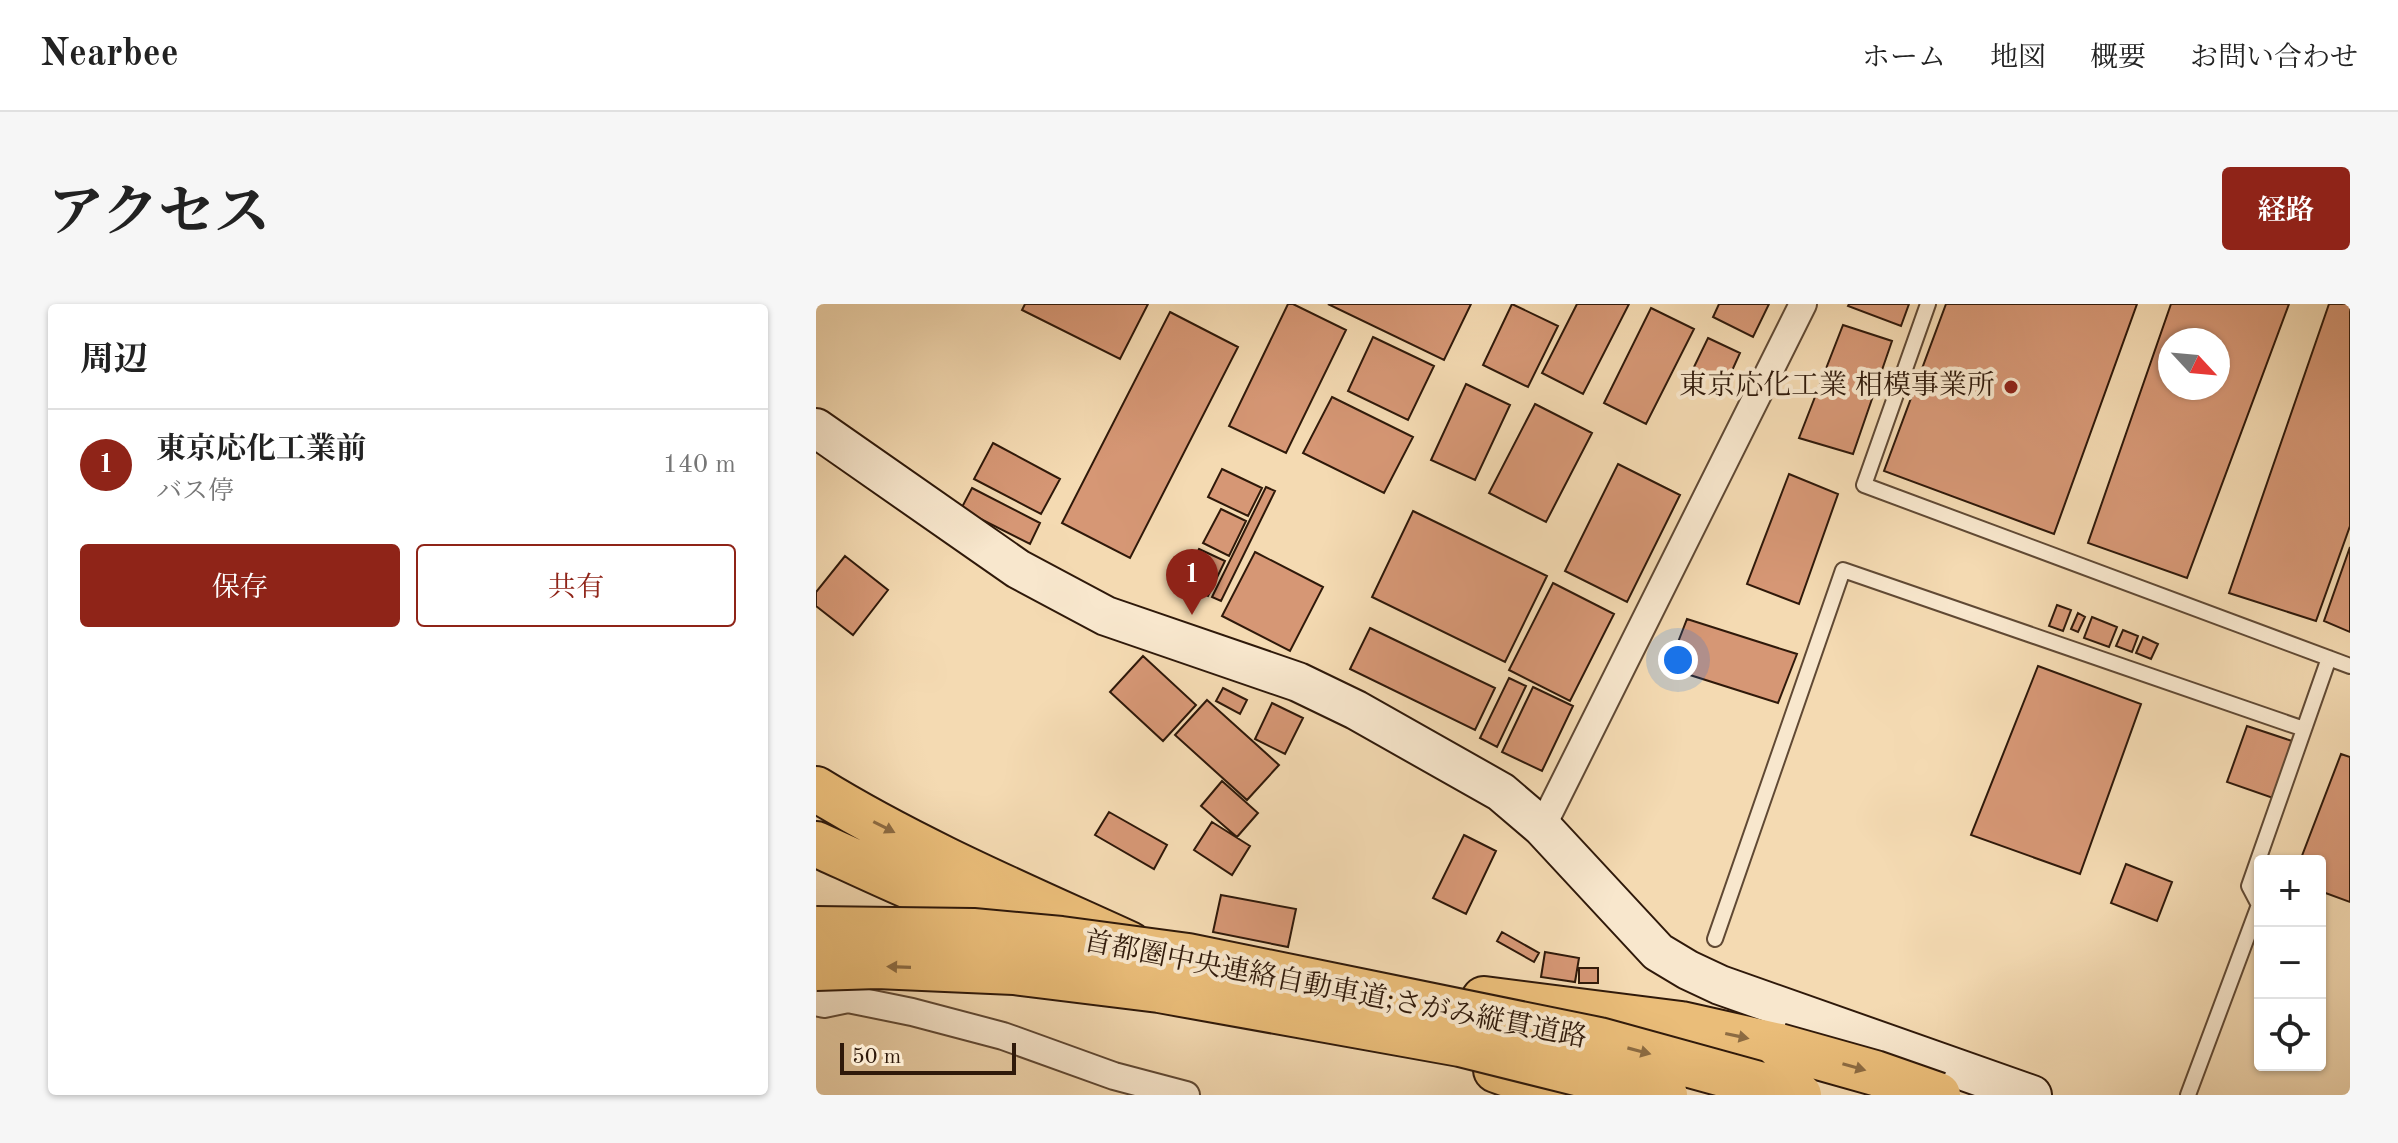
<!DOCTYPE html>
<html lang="ja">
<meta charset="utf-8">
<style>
:root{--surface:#fff;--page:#f6f6f6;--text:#222;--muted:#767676;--line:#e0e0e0;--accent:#8f2418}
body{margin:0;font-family:"Old Standard TT","Noto Serif JP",serif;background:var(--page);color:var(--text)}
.controls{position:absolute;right:24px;bottom:24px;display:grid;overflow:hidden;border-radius:8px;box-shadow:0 2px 6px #0004}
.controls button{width:72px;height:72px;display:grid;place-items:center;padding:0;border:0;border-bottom:2px solid var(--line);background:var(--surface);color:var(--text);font:40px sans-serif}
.compass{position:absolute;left:1342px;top:24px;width:72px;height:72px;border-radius:50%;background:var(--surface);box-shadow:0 2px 6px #0004;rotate:116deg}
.scale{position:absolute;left:24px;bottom:20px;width:176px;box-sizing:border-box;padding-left:8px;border:4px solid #2f190a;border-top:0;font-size:22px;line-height:28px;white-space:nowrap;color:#2f190a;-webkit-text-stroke:6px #f8e7cd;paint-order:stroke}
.you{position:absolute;left:862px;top:356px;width:28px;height:28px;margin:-20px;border:6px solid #fff;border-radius:50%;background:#1a73e8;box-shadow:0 0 0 12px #1a73e833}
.badge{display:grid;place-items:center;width:52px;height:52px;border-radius:50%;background:var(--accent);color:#fff;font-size:26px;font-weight:700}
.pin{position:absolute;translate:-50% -66px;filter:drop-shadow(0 2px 4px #0008)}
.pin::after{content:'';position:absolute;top:42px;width:28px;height:24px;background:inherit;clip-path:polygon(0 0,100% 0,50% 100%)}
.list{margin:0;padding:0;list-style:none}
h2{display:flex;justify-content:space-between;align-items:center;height:104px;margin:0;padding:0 32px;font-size:34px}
h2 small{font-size:26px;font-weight:400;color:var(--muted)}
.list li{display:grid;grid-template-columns:52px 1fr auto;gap:24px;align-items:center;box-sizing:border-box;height:112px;padding:0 32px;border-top:2px solid var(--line)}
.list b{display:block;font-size:30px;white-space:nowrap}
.list p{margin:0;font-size:26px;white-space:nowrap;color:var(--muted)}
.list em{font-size:26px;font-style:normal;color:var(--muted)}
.actions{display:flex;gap:16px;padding:24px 32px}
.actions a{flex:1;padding:18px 0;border:2px solid var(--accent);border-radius:8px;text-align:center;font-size:28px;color:var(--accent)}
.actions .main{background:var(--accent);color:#fff}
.icon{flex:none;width:44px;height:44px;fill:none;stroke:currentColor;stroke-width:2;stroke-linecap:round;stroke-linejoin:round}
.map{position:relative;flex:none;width:1534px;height:791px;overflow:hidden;border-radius:8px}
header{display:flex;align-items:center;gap:48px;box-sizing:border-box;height:112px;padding:0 40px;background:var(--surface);border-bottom:2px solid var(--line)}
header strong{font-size:38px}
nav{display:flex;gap:44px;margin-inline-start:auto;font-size:28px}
.intro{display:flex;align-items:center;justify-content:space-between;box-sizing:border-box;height:192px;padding:0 48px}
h1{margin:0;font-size:56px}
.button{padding:20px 36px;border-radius:8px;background:var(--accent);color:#fff;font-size:28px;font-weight:700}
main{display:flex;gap:48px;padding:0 48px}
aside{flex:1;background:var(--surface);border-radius:8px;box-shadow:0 2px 6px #0004}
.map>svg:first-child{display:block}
.building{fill:#d69775;stroke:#2f190a;stroke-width:2;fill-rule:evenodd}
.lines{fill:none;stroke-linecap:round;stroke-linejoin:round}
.lane-casing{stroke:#604934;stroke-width:18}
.street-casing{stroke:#604934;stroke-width:30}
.secondary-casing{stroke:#2f190a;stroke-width:42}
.highway-casing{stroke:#2f190a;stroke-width:48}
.lane{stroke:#f8e7cd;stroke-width:14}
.street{stroke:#f8e7cd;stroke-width:26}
.secondary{stroke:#f8e7cd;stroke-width:38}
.highway{stroke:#eabd79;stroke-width:44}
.highway-bridge-casing{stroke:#2f190a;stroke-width:48;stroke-linecap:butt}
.highway-bridge{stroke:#eabd79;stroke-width:44}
.oneway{fill:#8c6b42}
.poi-dot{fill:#8f2418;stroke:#f8e7cd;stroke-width:3}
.labels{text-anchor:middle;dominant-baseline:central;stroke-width:8;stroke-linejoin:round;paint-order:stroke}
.poi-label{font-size:28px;fill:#2f190a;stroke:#f8e7cd;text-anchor:end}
.street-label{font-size:28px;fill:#2f190a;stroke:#f8e7cd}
</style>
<header>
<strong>Nearbee</strong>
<nav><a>ホーム</a><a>地図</a><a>概要</a><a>お問い合わせ</a></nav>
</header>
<div class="intro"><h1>アクセス</h1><a class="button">経路</a></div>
<main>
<aside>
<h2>周辺<small></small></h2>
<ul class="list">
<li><span class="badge">1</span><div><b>東京応化工業前</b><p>バス停</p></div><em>140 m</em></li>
</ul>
<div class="actions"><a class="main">保存</a><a>共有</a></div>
</aside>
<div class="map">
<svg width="1534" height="791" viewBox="0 0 1534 791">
<rect width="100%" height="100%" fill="#f4dab2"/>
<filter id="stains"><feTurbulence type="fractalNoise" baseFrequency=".0025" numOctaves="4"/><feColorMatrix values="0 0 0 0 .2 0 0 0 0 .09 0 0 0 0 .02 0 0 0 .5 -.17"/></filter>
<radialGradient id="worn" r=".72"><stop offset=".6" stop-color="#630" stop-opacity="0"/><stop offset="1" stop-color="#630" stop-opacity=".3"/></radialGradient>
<path class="building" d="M209 0H332L304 55 206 6Z
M472 0H477L530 26 470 149 413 122Z
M512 0H655L628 56Z
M696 0 742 22 712 83 667 61Z
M761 0H813L767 90 726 69Z
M903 0H953L937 33 897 13Z
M1033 0H1093L1085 22 1032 2Z
M1130 0H1321L1238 230 1068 167Z
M1355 0H1473L1371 274 1272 239ZM1354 36H1402V84H1354Z
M1513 0H1534V222L1500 317 1413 289Z
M835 4 878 25 830 120 788 99Z
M354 8 422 43 314 254 246 219Z
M1027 21 1076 37 1037 150 983 134Z
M557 33 618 62 592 116 532 87Z
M892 34 924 49 910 80 877 65Z
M650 80 694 101 659 176 615 156Z
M516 93 597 133 568 189 487 149Z
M719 100 776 129 730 218 673 189Z
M177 139 244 175 225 210 158 175Z
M802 160 864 191 811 298 749 267Z
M406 165 446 184 432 212 392 193Z
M973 170 1022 190 983 300 931 280Z
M450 183 459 187 405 297 396 293Z
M156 184 224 219 214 240 145 205Z
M405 205 430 217 413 252 387 239Z
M597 207 731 272 689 358 556 293Z
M1534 243V328L1508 317Z
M383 245 409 257 392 292 366 280Z
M439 248 507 283 474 347 406 312Z
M29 252 72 286 37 331 0 302V288Z
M737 279 798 310 754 397 693 366Z
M1241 301 1255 306 1247 327 1233 322Z
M1262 309 1269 313 1262 328 1255 325Z
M1276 313 1301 323 1293 343 1268 334Z
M871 315 981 350 962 399 852 364Z
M554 324 679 384 659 426 534 365Z
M1307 326 1322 332 1316 348 1300 342Z
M1327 333 1342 340 1335 355 1320 349Z
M327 352 380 401 347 437 294 388Z
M1222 362 1325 400 1264 570 1155 531Z
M693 374 710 382 681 443 664 434Z
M717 383 757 402 726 467 686 448Z
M407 384 431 396 424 410 400 397Z
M391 396 463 461 431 496 359 431Z
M456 399 487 414 469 450 439 435Z
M1431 422 1476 437 1457 494 1411 478Z
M1525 450 1534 453V598L1504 587V557H1484Z
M406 477 442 509 421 533 385 502Z
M293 508 351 541 338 565 279 531Z
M396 518 434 542 416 571 378 546Z
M648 531 680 547 650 610 617 594Z
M1310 560 1356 578 1341 617 1295 599Z
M405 591 480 605 472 643 397 628Z
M686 628 723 649 718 658 681 637Z
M729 648 763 654 759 678 725 673Z
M763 664H782V679H763Z"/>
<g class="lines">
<g class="lane-casing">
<path id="lane" d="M1112 0 1048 181 1534 362
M899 635 1027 266 1488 425
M1372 791 1443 601 1433 582 1513 354"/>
</g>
<g class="street-casing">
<path id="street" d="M726 523 987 0
M0 698 8 700 32 695 96 708 187 732 298 772 370 791"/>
</g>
<g class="secondary-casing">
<path id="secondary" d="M0 124 202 265 290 312 482 378 540 406 685 488 726 523 842 648 872 666 904 681 1216 791"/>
</g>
<g class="highway-casing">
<path id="highway" d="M0 485C99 546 208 592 313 640
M0 540C68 571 137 605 209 625
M668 695 865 720 963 742
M680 766 750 791"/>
</g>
<use href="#lane" class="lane"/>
<use href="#street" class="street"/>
<use href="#secondary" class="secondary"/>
<use href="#highway" class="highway"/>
<g class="highway-bridge-casing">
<path id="highway-bridge" d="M0 625 157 627 245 635 372 652 783 736 983 791
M0 664 61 662 198 668 343 686 644 740 849 791
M963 742 1059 769 1122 791"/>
</g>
<use href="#highway-bridge" class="highway-bridge"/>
</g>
<defs><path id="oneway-solid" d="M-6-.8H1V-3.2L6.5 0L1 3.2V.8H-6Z" transform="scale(2)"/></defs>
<g class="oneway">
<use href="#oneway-solid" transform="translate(68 523) rotate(27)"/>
<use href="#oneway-solid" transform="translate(83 663) rotate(-178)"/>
<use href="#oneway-solid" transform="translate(921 732) rotate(12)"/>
<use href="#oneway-solid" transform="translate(823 747) rotate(15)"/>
<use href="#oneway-solid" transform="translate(1038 763) rotate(16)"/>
</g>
<circle class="poi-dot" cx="1195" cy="83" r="8"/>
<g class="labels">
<g class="poi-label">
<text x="1179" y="83">東京応化工業 相模事業所</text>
</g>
<g class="street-label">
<text transform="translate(519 687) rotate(11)">首都圏中央連絡自動車道;さがみ縦貫道路</text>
</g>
</g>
<rect width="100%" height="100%" filter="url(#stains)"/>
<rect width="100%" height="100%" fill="url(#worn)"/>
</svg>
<div class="controls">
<button>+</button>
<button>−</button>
<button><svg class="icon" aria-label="locate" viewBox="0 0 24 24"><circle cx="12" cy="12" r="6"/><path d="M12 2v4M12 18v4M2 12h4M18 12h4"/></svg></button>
</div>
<svg class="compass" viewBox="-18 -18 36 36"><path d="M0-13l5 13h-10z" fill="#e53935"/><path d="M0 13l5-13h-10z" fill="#767676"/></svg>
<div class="scale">50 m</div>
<div class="you"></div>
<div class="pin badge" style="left:376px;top:311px">1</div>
</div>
</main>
